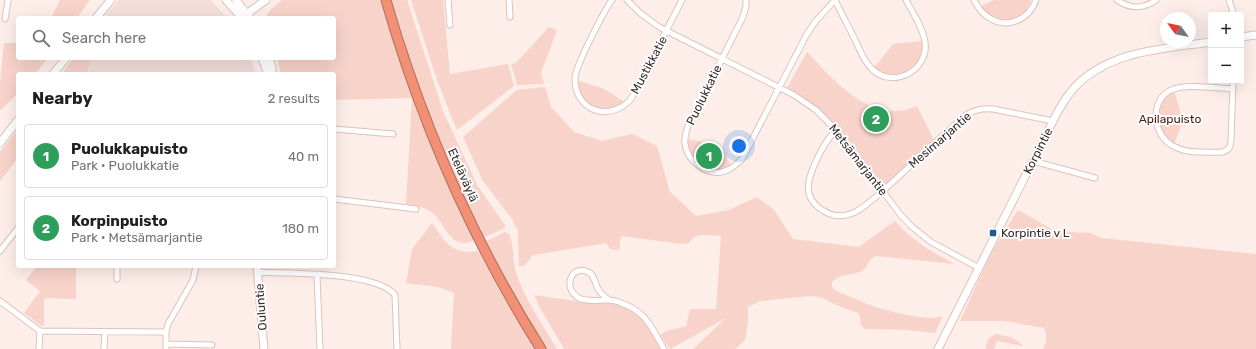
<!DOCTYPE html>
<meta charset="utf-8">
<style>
:root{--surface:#fff;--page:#f2f2f2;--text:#202124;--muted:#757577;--line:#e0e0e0;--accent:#1e5b91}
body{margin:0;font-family:Rubik,sans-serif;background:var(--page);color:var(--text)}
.controls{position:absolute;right:12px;top:12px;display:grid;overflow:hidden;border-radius:4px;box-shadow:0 4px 16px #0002}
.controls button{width:36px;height:36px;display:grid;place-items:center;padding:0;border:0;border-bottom:1px solid var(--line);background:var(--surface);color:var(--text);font:20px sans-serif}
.compass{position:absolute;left:1160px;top:12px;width:36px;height:36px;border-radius:50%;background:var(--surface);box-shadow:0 4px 16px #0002;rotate:303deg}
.you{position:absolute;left:739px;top:146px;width:14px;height:14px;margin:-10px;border:3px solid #fff;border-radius:50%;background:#1a73e8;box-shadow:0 0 0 6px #1a73e833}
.badge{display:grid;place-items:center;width:26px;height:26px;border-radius:50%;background:var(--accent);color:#fff;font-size:13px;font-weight:700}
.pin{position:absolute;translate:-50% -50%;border:2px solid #fff;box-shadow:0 1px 4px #0006}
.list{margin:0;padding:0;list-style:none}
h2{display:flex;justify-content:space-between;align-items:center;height:52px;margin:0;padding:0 16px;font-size:17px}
h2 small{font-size:13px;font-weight:400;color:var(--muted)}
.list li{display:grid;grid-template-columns:26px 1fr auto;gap:12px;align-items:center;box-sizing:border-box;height:64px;margin:0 8px 8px;padding:0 8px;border:1px solid var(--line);border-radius:4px}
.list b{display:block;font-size:15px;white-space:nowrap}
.list p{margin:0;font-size:13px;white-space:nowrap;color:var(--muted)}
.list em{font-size:13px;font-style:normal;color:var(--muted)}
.icon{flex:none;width:22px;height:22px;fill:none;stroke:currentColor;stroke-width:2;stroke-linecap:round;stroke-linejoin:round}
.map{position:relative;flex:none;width:1256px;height:349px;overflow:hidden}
.search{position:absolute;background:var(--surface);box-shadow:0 4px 16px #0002;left:16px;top:16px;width:320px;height:44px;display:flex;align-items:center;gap:10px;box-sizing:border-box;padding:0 14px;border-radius:4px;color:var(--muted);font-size:15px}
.panel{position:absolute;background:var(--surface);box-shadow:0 4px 16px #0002;left:16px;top:72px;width:320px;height:196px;border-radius:4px}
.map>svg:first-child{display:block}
.built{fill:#f3ded9}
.green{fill:#f7d3c9}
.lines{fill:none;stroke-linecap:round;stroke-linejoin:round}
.street-casing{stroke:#ddc3bc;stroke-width:7}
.secondary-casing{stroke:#ddc3bc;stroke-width:9}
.highway-casing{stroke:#b06d5b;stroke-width:11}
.street{stroke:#fff;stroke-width:5}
.secondary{stroke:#fff;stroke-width:7}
.highway{stroke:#f19075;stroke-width:9}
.poi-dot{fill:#1e5b91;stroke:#fff;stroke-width:1.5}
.labels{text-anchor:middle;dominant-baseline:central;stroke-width:4;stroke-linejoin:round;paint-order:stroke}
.street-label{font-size:12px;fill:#372d2a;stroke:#fff}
.park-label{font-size:12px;fill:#4a190b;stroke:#fff}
.poi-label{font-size:12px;fill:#372d2a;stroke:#fff;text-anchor:start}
</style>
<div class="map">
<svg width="1256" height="349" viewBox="0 0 1256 349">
<rect width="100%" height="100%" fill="#feeee9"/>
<path class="built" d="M119 0H211L227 18H104Z
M92 58H251L256 74H87Z"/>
<path class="green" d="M60 0H90L77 18H51Z
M282 0H380L418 115 475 240C452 251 447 228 435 215 427 207 417 206 406 204L412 98 334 100V74H281L277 58H334V18H265L270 10Z
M392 0H407L443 111 477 185 505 225V228L483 238 453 174 419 89Z
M411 0H443L450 74 508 64 514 86 457 130 438 83Z
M994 0H1031C1023 26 996 26 981 6Z
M549 27 557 30 541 73 544 84 517 85 511 64 516 63Z
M922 41C924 69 897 85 874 68L893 44Z
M4 43H18V58H48L35 74H18V93L0 111V82Z
M807 52C831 77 860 113 898 111 904 111 911 108 917 106L934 140 885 185 881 184 837 127 795 93 787 88Z
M73 58H92L87 74H62Z
M577 80 604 89 626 103C622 104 619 107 615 108 601 113 582 104 578 89 577 87 578 83 577 80Z
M545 87 551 107 574 132 602 141 632 134 657 146 670 192 696 216 729 210 757 197 774 210 793 239 859 247 895 221C913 241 931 252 955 264L876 256C867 259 869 267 862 271 852 276 840 273 832 282V286L834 290C847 295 859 301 872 306 888 311 928 322 943 316L935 333 907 330 865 329 861 325 860 317 858 313 836 305 823 298 811 296 760 301 748 307V322L745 340 735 349H693L726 318 670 349 662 338 661 334 667 331 686 326 690 309H716L721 236C709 236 696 231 689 243L682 244 621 236 619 250 610 249 606 243 533 255 524 266H519L518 231 512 219 483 181 463 137 517 90Z
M1174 91 1183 120 1174 145C1170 142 1166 138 1163 134 1153 120 1157 97 1174 91Z
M16 132 18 133V158L0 181V152Z
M686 139C697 140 718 146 725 154 727 158 729 162 731 166 727 167 723 169 718 170 700 172 689 154 686 139Z
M1018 210 1055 231 1091 233 1101 238 1256 254V349H1043C1047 341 1047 336 1044 328L1005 321H960L992 251Z
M432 223C446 243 452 255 478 251L503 297 535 349H451L454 293 439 287 406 283 412 249Z
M505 232 509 234C515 247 512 261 516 273 525 300 543 325 557 349H546L516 299 485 242Z
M37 266H76V299L44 298V326H42L24 313 40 291 26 280Z
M534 295C550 297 565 300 580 301 599 303 622 300 637 313 649 322 653 337 660 349H564L539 306Z
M996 334 1011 337 1024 346 997 341 994 349H986V345L989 338Z"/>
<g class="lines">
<g class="street-casing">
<path id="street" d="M448 0 450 25
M509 0 510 17
M612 0C604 11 575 67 575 78 574 111 610 123 631 99L682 0
M627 0 640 13 659 27 794 95 816 110 836 130 900 214 911 226 931 242 979 268
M746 0V6L743 17 688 126C686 132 684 138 685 144 687 161 708 177 725 171 732 169 737 164 742 159L807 34 815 22 835 0
M835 0C842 15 850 29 857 44 861 53 865 63 873 70 894 89 929 70 925 42 923 28 913 13 906 0
M974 0C978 7 981 13 988 17 1006 30 1029 20 1036 0
M1117 0C1130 9 1144 9 1156 0
M1229 0 1234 15
M5 19 8 0
M1233 89C1216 88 1184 83 1169 91 1148 104 1154 138 1175 147 1189 154 1208 152 1223 152 1230 149 1231 146 1231 140L1233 81
M334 129 393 134
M836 130C828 137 824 146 819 155 809 175 799 197 824 211 833 217 843 217 853 213 865 208 886 188 896 179 919 157 942 136 966 115 975 109 983 108 993 109L1053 121
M1033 161 1095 178
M334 199 416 209
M0 251 18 228
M258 272C289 274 376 271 395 295L397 349
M317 275 320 349
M117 279V266
M609 300C605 297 601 294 598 289 595 284 595 277 590 273 572 262 561 288 579 298 586 302 598 300 606 300 612 300 617 301 621 303 646 311 652 328 664 349
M0 301 40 331 166 332
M166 344 212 345
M39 349 40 331
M104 349 105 332
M166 349V332L168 324 193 280 196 266"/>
</g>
<g class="secondary-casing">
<path id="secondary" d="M226 0 242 18
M236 0 250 18
M96 18 111 0
M241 18 266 0
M1241 37 1256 35
M262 58 268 74
M269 58 272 68V74
M53 74 66 58
M0 143 18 120
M257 266 264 349
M938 349 1053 121C1059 109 1065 98 1074 88 1109 50 1164 49 1211 42"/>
</g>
<g class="highway-casing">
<path id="highway" d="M386 0C421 122 473 241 541 349"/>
</g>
<use href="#street" class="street"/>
<use href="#secondary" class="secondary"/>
<use href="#highway" class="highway"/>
</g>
<rect class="poi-dot" x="989" y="229" width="8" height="8" rx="2"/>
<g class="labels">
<g class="street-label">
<text transform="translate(649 65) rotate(-62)">Mustikkatie</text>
<text transform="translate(704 95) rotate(-64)">Puolukkatie</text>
<text transform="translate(940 140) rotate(-41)">Mesimarjantie</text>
<text transform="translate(1038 151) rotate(-63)">Korpintie</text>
<text transform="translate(858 160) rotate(52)">Metsämarjantie</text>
<text transform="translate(463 175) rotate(66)">Eteläväylä</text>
<text transform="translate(261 307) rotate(-94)">Ouluntie</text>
</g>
<g class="park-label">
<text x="1170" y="119">Apilapuisto</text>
</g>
<g class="poi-label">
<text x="1001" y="233">Korpintie v L</text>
</g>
</g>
</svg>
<div class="controls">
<button>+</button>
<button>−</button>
</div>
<svg class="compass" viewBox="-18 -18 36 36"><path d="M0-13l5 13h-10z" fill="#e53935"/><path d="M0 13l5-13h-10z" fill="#757577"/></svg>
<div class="you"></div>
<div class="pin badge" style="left:709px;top:156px;background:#2e9e5b">1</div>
<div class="pin badge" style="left:876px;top:119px;background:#2e9e5b">2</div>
<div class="search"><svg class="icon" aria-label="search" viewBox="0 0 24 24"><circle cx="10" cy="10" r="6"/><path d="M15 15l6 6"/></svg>Search here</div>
<section class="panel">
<h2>Nearby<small>2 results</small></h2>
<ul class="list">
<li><span class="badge" style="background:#2e9e5b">1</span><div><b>Puolukkapuisto</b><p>Park · Puolukkatie</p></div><em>40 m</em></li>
<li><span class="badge" style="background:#2e9e5b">2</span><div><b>Korpinpuisto</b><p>Park · Metsämarjantie</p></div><em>180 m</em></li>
</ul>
</section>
</div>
